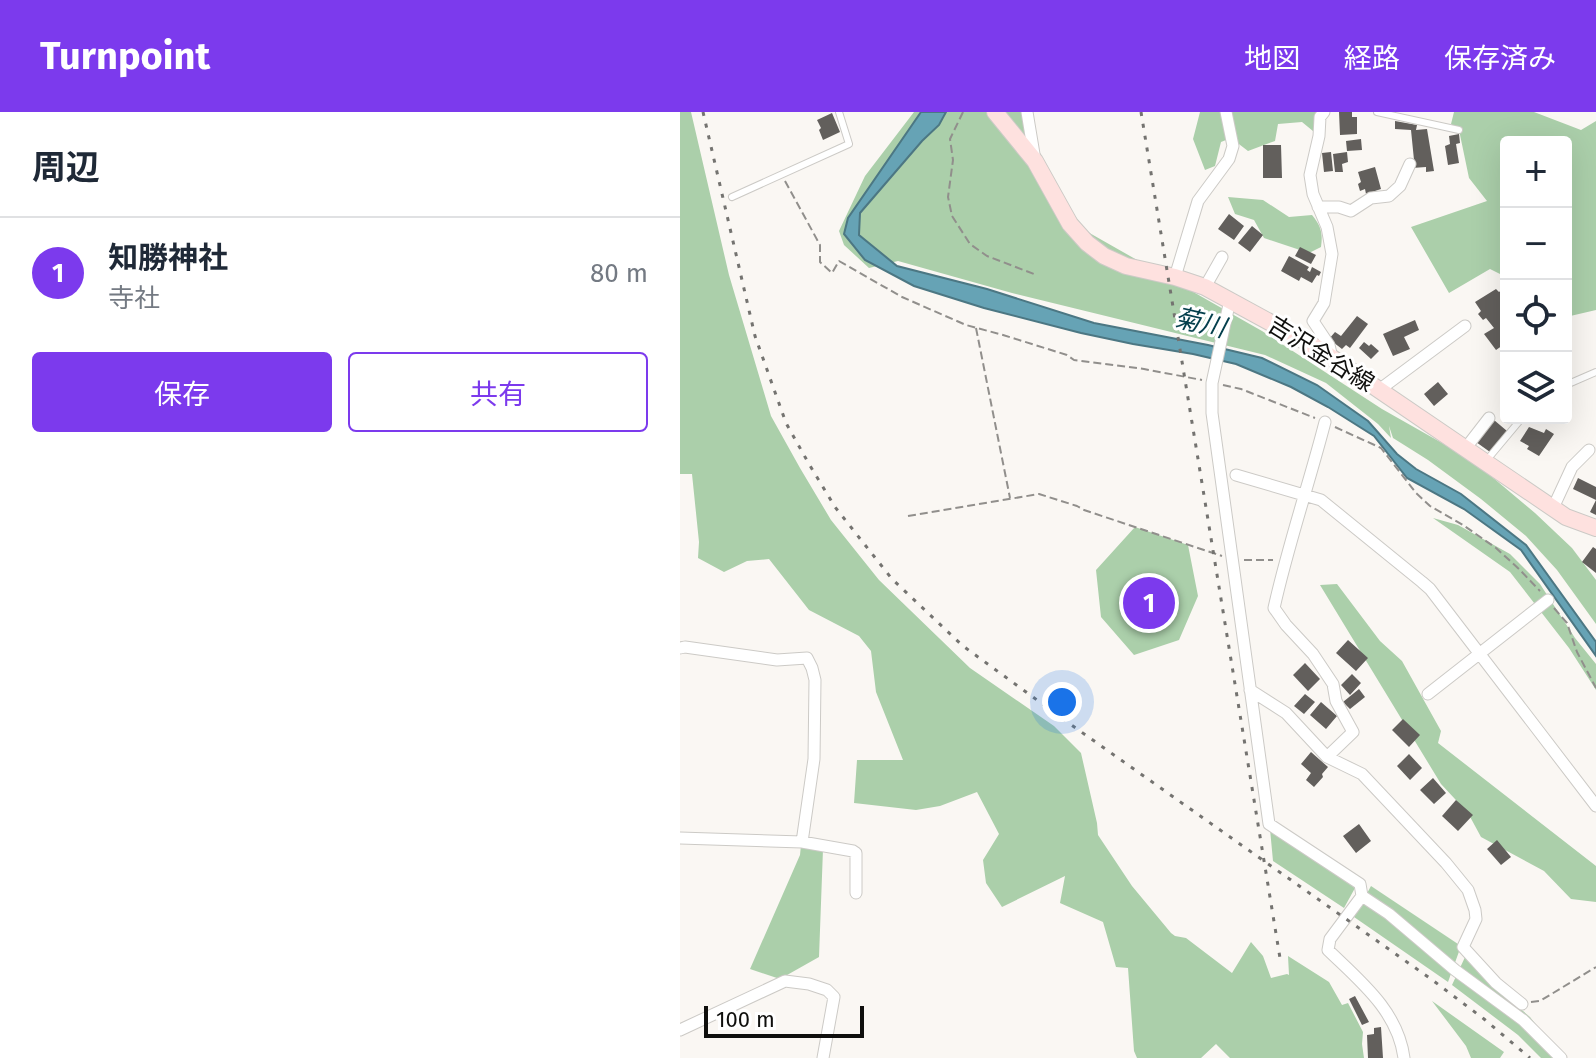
<!DOCTYPE html>
<html lang="ja">
<meta charset="utf-8">
<style>
:root{--surface:#fff;--page:#f6f6f7;--text:#1f2937;--muted:#747a83;--line:#e0e1e3;--accent:#7c3aed}
body{margin:0;font-family:"Fira Sans","Noto Sans JP",sans-serif;background:var(--page);color:var(--text)}
.controls{position:absolute;right:24px;top:24px;display:grid;overflow:hidden;border-radius:8px;box-shadow:0 8px 32px #0002}
.controls button{width:72px;height:72px;display:grid;place-items:center;padding:0;border:0;border-bottom:2px solid var(--line);background:var(--surface);color:var(--text);font:40px sans-serif}
.scale{position:absolute;left:24px;bottom:20px;width:160px;box-sizing:border-box;padding-left:8px;border:4px solid #0f0f0d;border-top:0;font-size:22px;line-height:28px;white-space:nowrap;color:#0f0f0d;-webkit-text-stroke:6px #fff;paint-order:stroke}
.you{position:absolute;left:382px;top:590px;width:28px;height:28px;margin:-20px;border:6px solid #fff;border-radius:50%;background:#1a73e8;box-shadow:0 0 0 12px #1a73e833}
.badge{display:grid;place-items:center;width:52px;height:52px;border-radius:50%;background:var(--accent);color:#fff;font-size:26px;font-weight:700}
.pin{position:absolute;translate:-50% -50%;border:4px solid #fff;box-shadow:0 2px 8px #0006}
.list{margin:0;padding:0;list-style:none}
h2{display:flex;justify-content:space-between;align-items:center;height:104px;margin:0;padding:0 32px;font-size:34px}
h2 small{font-size:26px;font-weight:400;color:var(--muted)}
.list li{display:grid;grid-template-columns:52px 1fr auto;gap:24px;align-items:center;box-sizing:border-box;height:112px;padding:0 32px;border-top:2px solid var(--line)}
.list b{display:block;font-size:30px;white-space:nowrap}
.list p{margin:0;font-size:26px;white-space:nowrap;color:var(--muted)}
.list em{font-size:26px;font-style:normal;color:var(--muted)}
.actions{display:flex;gap:16px;padding:24px 32px}
.actions a{flex:1;padding:18px 0;border:2px solid var(--accent);border-radius:8px;text-align:center;font-size:28px;color:var(--accent)}
.actions .main{background:var(--accent);color:#fff}
.icon{flex:none;width:44px;height:44px;fill:none;stroke:currentColor;stroke-width:2;stroke-linecap:round;stroke-linejoin:round}
.map{position:relative;flex:none;width:916px;height:946px;overflow:hidden}
header{display:flex;align-items:center;gap:48px;box-sizing:border-box;height:112px;padding:0 40px;background:var(--accent);color:#fff}
header strong{font-size:38px}
nav{display:flex;gap:44px;margin-inline-start:auto;font-size:28px}
main{display:flex}
aside{flex:1;background:var(--surface)}
.map>svg:first-child{display:block}
.green{fill:#abcfaa}
.water{fill:#66a3b5;stroke:#4c7783;stroke-width:2}
.building{fill:#625f5c}
.lines{fill:none;stroke-linecap:round;stroke-linejoin:round}
.lane-casing{stroke:#cccac6;stroke-width:8}
.street-casing{stroke:#cccac6;stroke-width:13}
.secondary-casing{stroke:#cccac6;stroke-width:18}
.path{stroke:#918f8c;stroke-width:2;stroke-dasharray:8 4;stroke-linecap:butt}
.lane{stroke:#fff;stroke-width:6}
.street{stroke:#fff;stroke-width:11}
.secondary{stroke:#fee1df;stroke-width:16}
.rail{stroke:#747370;stroke-width:3;stroke-dasharray:4 8;stroke-linecap:butt}
.labels{text-anchor:middle;dominant-baseline:central;stroke-width:6;stroke-linejoin:round;paint-order:stroke}
.street-label{font-size:24px;fill:#0f0f0d;stroke:#fff}
.water-label{font-size:26px;font-style:italic;fill:#043f4c;stroke:#fff}
</style>
<header>
<strong>Turnpoint</strong>
<nav><a>地図</a><a>経路</a><a>保存済み</a></nav>
</header>
<main>
<aside>
<h2>周辺<small></small></h2>
<ul class="list">
<li><span class="badge">1</span><div><b>知勝神社</b><p>寺社</p></div><em>80 m</em></li>
</ul>
<div class="actions"><a class="main">保存</a><a>共有</a></div>
</aside>
<div class="map">
<svg width="916" height="946" viewBox="0 0 916 946">
<rect width="100%" height="100%" fill="#faf7f3"/>
<path class="green" d="M0 0H11L49 163 91 304 120 356 151 408 199 468 290 556 374 614 401 641 417 711 418 723 452 774 491 821 495 824 506 826 552 861 571 830 583 844 591 866 607 862 609 863 608 844 649 870 662 893 668 891 683 920 682 932 684 946H550L536 932 521 946H457L454 939 448 856 436 855 423 810 380 791 385 764 322 795 306 771 303 748 319 722 297 680 260 694 236 698 174 691 177 648H223L196 580 191 539 179 524 129 498 89 447 67 449 44 460 18 446 19 430 12 362H0Z
M234 0H345L355 49 406 119 582 219 702 297 792 348 855 401 892 436 916 468V512L877 458 846 424 801 387 748 348 713 326 709 314 711 326 698 312 646 271 585 243 332 181 218 149 189 156 164 133 159 119 185 64Z
M520 0H644L639 24 622 10 598 12 595 29 568 39 551 26 541 30 535 54 525 58 513 27Z
M774 0H854L901 18 916 9V198L886 205V30H826V127L821 118 826 131V165L810 157 769 181 731 115 807 89 789 66 779 18 771 12Z
M548 85 583 88 609 105 632 103C641 114 643 121 641 135L629 141 584 126 574 108 555 102Z
M753 406 778 413 830 442 860 472 895 526 916 552V578L889 536 830 460Z
M455 415 508 433 518 484 499 528 454 543 421 505 416 458Z
M657 472 700 529 722 549 761 619 758 631 916 754V790L891 787 864 759 801 725 788 701 761 672 640 473Z
M590 717 675 776 664 796 593 749Z
M121 733 143 737 139 845 100 867 70 857 120 743Z
M691 774 781 834 768 870 674 805Z
M786 843 810 871 850 905 882 946H861L838 923 772 873Z
M752 889 824 940 820 946H791L786 934Z"/>
<path class="water" d="M241 0H266L259 13 242 29 180 101 179 123 217 154 307 177 414 211 528 233 582 246 637 273 688 309 717 342 736 357 781 382 846 433 916 530V544L841 438 784 397 727 366 694 324 648 295 611 275 556 252 513 242 453 232 401 221 304 196 234 174 185 148 164 122 168 106Z"/>
<path class="building" d="M659 0H672V5H677V22L660 23Z
M152 1 160 20 143 28 139 18 141 16 137 8Z
M715 9 737 13 736 18 747 17 754 59 746 60V55L732 56 731 48H734L731 18 715 17Z
M779 22 780 31 776 32 779 51 768 53 765 34 770 32 769 24Z
M681 27 682 38 667 39 666 29Z
M583 33H601L602 66H583Z
M651 40 653 59 644 60 642 41Z
M667 40 668 50 662 52 663 60H655L653 42Z
M695 55 701 77 686 82 685 77 680 79 678 72 681 70 678 60Z
M549 102 564 114 554 128 538 117Z
M572 114 583 123 570 140 558 131Z
M620 135 636 143 631 152 615 144Z
M609 144 629 155 627 158 630 160 632 155 641 160 639 164 637 163 632 171 621 165 619 169 601 159Z
M826 175V231L816 238 804 222 814 216 806 206 803 208 798 202 801 199 795 190 816 177 819 180Z
M677 204 688 212 670 236 666 233 662 237 649 227 655 220 661 224Z
M735 208 739 218 724 225 730 237 713 244 703 222Z
M684 230 689 234 691 232 699 239 691 247 679 236Z
M758 270 768 282 754 294 744 282Z
M814 308 827 319 810 340 796 330Z
M849 315 864 321 866 317 874 322 859 344 847 337 849 334 840 329Z
M898 366 916 375V403L910 400 916 388 893 377Z
M913 435 916 437V461L902 450Z
M668 528 688 546 676 559 656 541Z
M625 551 640 567 628 579 613 563Z
M672 562 681 571 670 583 661 573Z
M679 577 685 585 670 597 663 590Z
M625 582 635 590 624 602 614 594Z
M641 590 657 604 646 617 630 603Z
M723 607 740 623 729 635 712 618Z
M631 640 648 655 642 662 643 665 634 675 626 668 631 661 621 652Z
M729 642 742 656 730 668 717 654Z
M753 666 766 681 754 692 740 678Z
M776 688 793 703 778 719 762 704Z
M679 712 691 729 676 741 663 724Z
M817 728 831 745 821 753 807 737Z
M675 884 689 910 682 913 669 887Z
M701 915 703 946H688L687 923 694 922V916Z"/>
<g class="lines">
<g class="lane-casing">
<path id="lane" d="M697 0 779 18
M52 85 169 32 159 0
M886 273 916 260
M806 349 842 306"/>
</g>
<g class="street-casing">
<path id="street" d="M347 0 355 48
M644 0 640 5 639 24 630 63 633 82 647 115 652 142 644 191 633 209 649 233 652 246
M638 95H659L671 99 691 86 709 84 720 74 730 52
M495 165 518 89 549 47 553 34 546 0
M525 175 542 145
M550 188 532 271V301L589 712 680 772 682 784 709 802 775 858 843 908 881 946
M699 278 785 214
M645 310C629 372 608 433 594 496L606 513 633 542 653 572 656 589 673 620 647 645
M785 337 809 306
M556 363 641 388 742 470 750 477 916 694
M873 396 892 355 909 338
M0 536 5 535 97 548 127 546 132 556 135 568 134 647 122 730
M570 578 606 601 647 645 682 662 766 751 788 778 795 798 796 807 783 835 816 871 842 892
M748 582 868 488
M0 726 122 730 173 739 176 741V781
M682 784 650 827 648 838C680 869 718 899 724 946
M0 918 105 869 129 872 147 878 154 885 143 946"/>
</g>
<g class="secondary-casing">
<path id="secondary" d="M315 0 355 49 390 112 407 131 424 144 446 154 495 165 525 175 639 237 886 405 916 416"/>
</g>
<path class="path" d="M283 0 270 27 273 48 268 85 272 104 290 132 307 144 354 162
M105 69 140 133V150L152 161 159 149 222 185 286 213 323 223 387 243 394 248 464 257 522 268
M296 216 330 386
M543 273 561 277 635 306
M655 315 701 336 736 381 750 394 783 413 816 436 839 457 860 479
M228 404 359 382 397 394 404 398 542 444
M564 448H593
M874 496 887 511 897 540 916 576
M851 890 860 889 916 855"/>
<use href="#lane" class="lane"/>
<use href="#street" class="street"/>
<use href="#secondary" class="secondary"/>
<path class="rail" d="M23 0 75 224 106 311 129 352 155 395 212 467 283 534 383 607 751 867 804 907 850 946
M461 0 600 846"/>
</g>
<g class="labels">
<g class="street-label">
<text transform="translate(641 242) rotate(32)">吉沢金谷線</text>
</g>
<g class="water-label">
<text transform="translate(520 211) rotate(13)">菊川</text>
</g>
</g>
</svg>
<div class="controls">
<button>+</button>
<button>−</button>
<button><svg class="icon" aria-label="locate" viewBox="0 0 24 24"><circle cx="12" cy="12" r="6"/><path d="M12 2v4M12 18v4M2 12h4M18 12h4"/></svg></button>
<button><svg class="icon" aria-label="layers" viewBox="0 0 24 24"><path d="M12 4l9 5-9 5-9-5zM3 14l9 5 9-5"/></svg></button>
</div>
<div class="scale">100 m</div>
<div class="you"></div>
<div class="pin badge" style="left:469px;top:491px">1</div>
</div>
</main>
